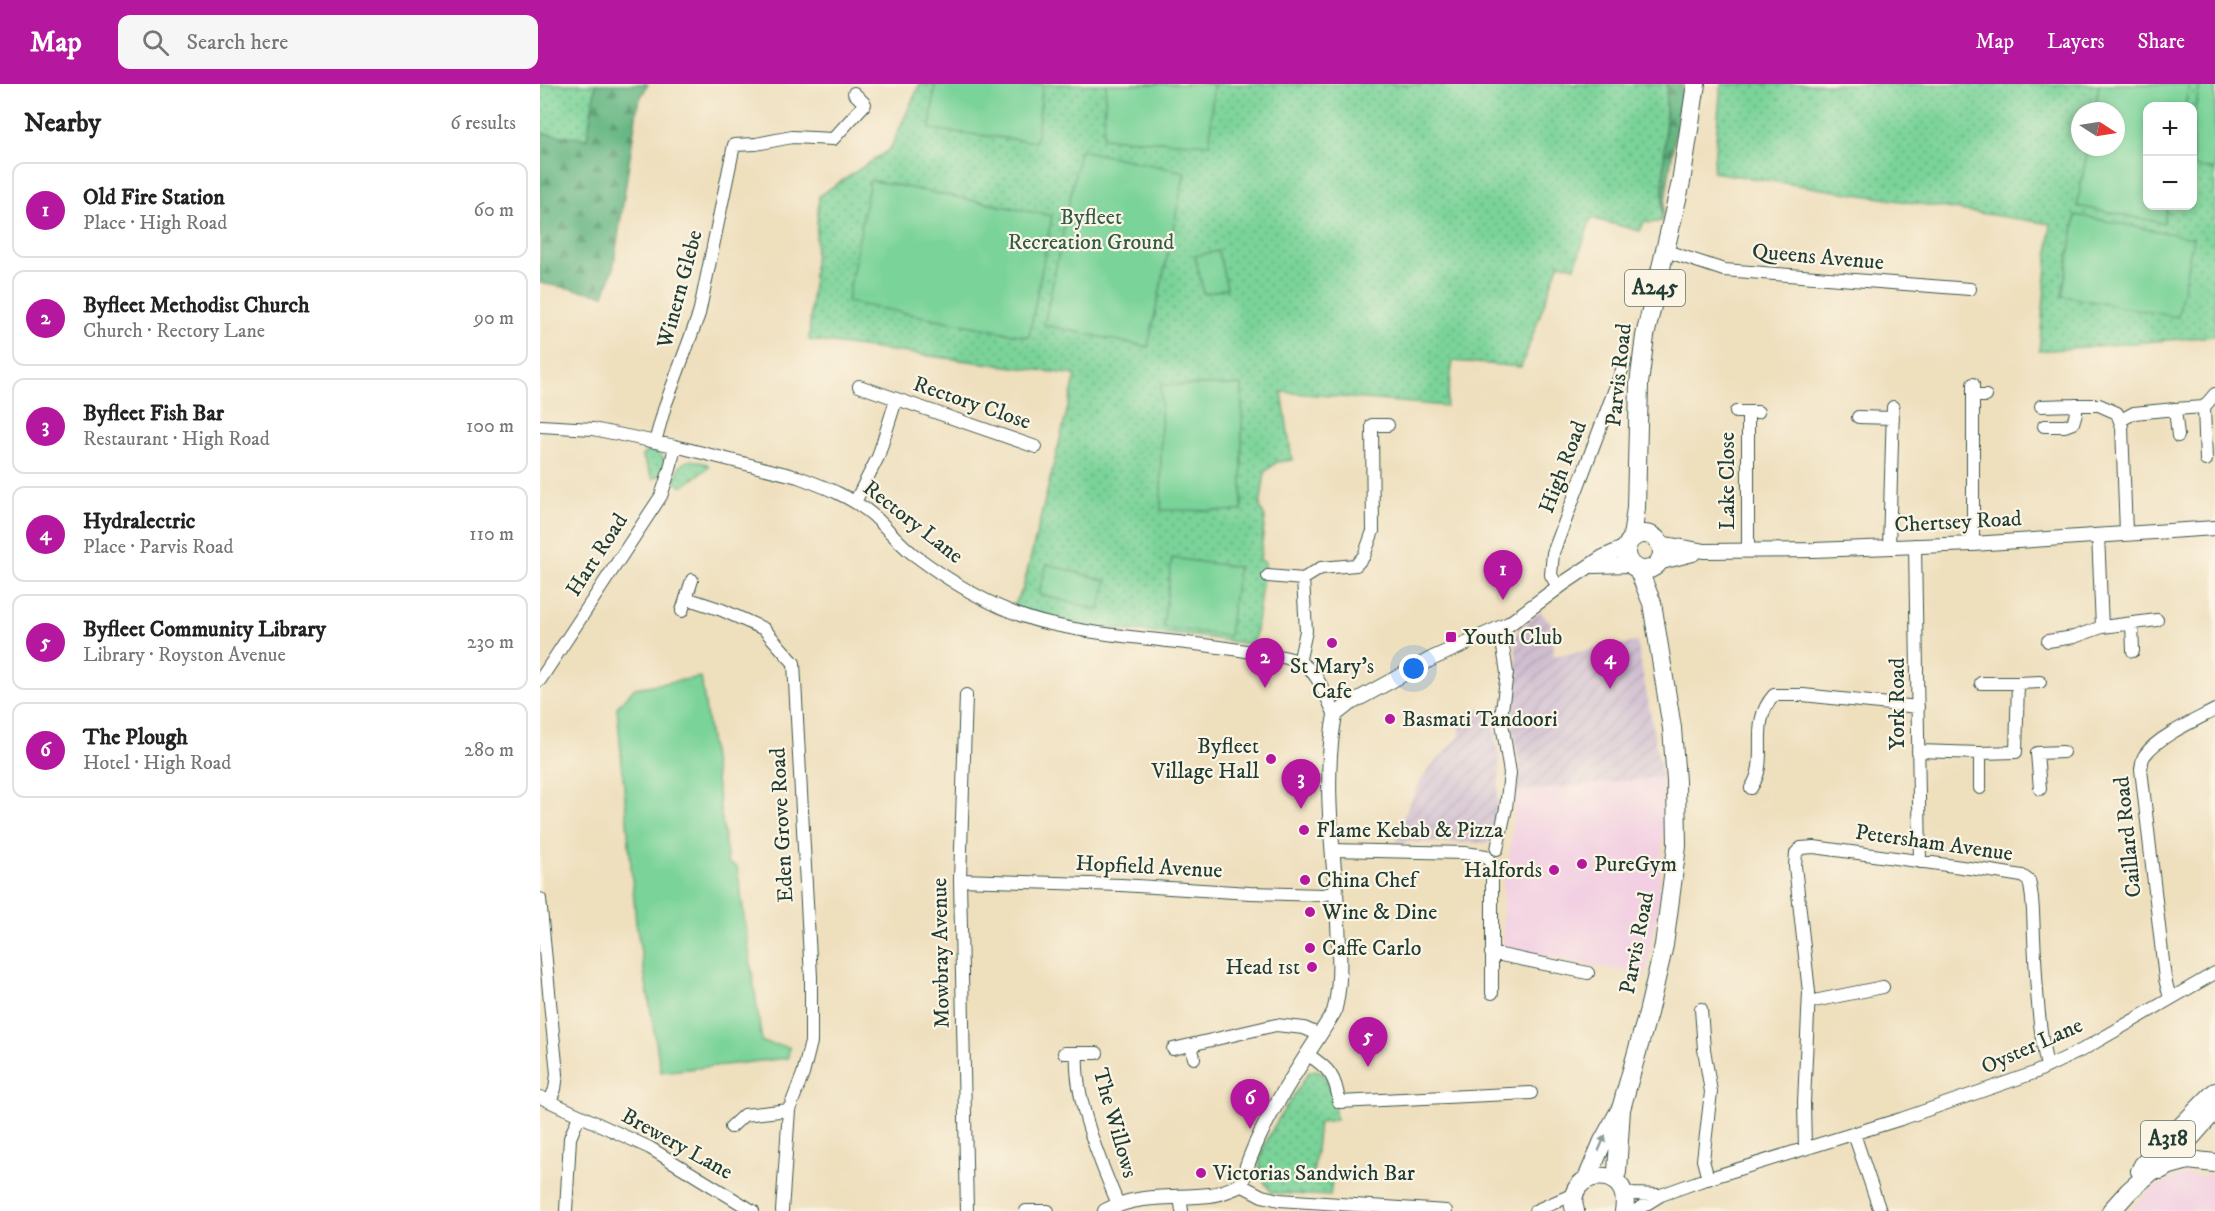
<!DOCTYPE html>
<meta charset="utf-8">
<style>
:root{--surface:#fff;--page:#f6f6f6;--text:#222;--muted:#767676;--line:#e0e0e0;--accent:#b5179e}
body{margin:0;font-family:"IM FELL DW Pica",serif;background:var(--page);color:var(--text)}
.controls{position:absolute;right:18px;top:18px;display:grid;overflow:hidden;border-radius:12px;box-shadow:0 3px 9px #0003}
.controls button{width:54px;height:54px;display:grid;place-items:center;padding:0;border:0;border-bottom:2px solid var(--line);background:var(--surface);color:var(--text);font:30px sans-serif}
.compass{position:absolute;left:1531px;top:18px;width:54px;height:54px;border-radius:50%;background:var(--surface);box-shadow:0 3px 9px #0003;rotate:102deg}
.you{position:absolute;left:874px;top:585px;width:21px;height:21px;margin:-15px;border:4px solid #fff;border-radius:50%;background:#1a73e8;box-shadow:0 0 0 9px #1a73e833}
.badge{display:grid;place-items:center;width:39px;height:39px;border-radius:50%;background:var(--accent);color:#fff;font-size:20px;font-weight:700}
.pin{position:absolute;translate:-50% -50px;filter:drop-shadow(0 2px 3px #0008)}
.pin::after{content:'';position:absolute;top:32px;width:21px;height:18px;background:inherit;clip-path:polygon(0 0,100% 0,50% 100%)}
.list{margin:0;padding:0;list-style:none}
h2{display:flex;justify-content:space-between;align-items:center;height:78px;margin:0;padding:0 24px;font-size:26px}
h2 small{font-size:20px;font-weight:400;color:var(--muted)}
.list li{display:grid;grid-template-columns:39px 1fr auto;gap:18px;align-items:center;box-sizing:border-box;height:96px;margin:0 12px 12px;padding:0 12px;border:2px solid var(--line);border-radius:12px}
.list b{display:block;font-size:22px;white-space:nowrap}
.list p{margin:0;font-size:20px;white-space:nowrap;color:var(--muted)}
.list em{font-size:20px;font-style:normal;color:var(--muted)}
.icon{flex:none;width:33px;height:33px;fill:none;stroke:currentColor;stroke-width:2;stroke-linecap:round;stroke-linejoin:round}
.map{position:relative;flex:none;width:1675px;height:1127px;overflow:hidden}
header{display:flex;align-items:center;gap:36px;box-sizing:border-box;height:84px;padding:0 30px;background:var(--accent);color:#fff}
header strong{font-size:28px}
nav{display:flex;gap:33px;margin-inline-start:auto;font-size:21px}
.search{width:420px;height:54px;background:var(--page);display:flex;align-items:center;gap:15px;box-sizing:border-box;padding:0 21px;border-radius:12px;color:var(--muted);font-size:22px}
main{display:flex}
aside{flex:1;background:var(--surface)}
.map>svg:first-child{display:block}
.built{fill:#f2cfe2}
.industrial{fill:url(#industrial-furrows)}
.grass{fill:url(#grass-dots);stroke:#4c8866;stroke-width:1.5;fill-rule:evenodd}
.forest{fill:url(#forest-firs);stroke:#41795a;stroke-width:1.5}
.garden{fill:#7ad399;stroke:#4c8866;stroke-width:1.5}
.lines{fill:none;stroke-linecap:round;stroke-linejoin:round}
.minor-casing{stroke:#3e5549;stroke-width:14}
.tertiary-casing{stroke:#3e5549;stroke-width:16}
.primary-casing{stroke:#3e5549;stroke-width:20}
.minor{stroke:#fff;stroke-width:12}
.tertiary{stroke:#fff;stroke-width:14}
.primary{stroke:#fff;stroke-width:18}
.oneway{fill:#8f9e9a}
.poi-dot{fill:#b5179e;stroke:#fcf5e5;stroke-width:2}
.labels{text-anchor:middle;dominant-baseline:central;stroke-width:4.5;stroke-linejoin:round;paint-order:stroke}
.shield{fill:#fcf5e5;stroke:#617469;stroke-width:1.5}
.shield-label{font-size:21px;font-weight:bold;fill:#1f3d34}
.park-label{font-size:22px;fill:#315b48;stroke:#fcf5e5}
.street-label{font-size:22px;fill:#1f3d34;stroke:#fcf5e5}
.poi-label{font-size:22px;fill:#1f3d34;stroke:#fcf5e5;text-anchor:start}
</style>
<header>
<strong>Map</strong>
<div class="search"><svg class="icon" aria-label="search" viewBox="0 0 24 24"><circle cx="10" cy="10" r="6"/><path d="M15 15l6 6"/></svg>Search here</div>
<nav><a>Map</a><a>Layers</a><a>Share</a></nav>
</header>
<main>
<aside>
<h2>Nearby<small>6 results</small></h2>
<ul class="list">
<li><span class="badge">1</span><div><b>Old Fire Station</b><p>Place · High Road</p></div><em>60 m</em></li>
<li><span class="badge">2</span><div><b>Byfleet Methodist Church</b><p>Church · Rectory Lane</p></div><em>90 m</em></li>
<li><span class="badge">3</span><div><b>Byfleet Fish Bar</b><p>Restaurant · High Road</p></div><em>100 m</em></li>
<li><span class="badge">4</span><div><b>Hydralectric</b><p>Place · Parvis Road</p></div><em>110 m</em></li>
<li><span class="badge">5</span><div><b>Byfleet Community Library</b><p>Library · Royston Avenue</p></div><em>230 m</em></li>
<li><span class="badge">6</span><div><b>The Plough</b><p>Hotel · High Road</p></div><em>280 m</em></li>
</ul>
</aside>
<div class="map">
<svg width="1675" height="1127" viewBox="0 0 1675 1127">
<defs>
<pattern id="industrial-furrows" width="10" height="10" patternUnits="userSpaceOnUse" patternTransform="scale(1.5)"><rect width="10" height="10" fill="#cfbdd0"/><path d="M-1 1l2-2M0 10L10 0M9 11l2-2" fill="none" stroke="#b1a3b3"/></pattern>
<pattern id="grass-dots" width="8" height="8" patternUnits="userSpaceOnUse" patternTransform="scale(1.5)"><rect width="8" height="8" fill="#7ad399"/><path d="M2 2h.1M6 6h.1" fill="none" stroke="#63ac7e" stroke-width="1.8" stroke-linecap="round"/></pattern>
<pattern id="forest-firs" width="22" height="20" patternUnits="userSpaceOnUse" patternTransform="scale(1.5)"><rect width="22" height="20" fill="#63b581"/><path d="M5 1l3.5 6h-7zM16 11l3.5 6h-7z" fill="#51946a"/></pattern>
</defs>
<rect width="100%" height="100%" fill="#fcf5e5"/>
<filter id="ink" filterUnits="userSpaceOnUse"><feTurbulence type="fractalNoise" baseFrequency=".0167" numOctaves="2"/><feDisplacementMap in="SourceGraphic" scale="12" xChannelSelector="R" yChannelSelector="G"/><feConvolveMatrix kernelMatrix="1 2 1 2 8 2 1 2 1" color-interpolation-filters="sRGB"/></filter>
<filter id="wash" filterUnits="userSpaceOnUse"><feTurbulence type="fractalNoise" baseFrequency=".008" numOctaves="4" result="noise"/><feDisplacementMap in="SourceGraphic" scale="24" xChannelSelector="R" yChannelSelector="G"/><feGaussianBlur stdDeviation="1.35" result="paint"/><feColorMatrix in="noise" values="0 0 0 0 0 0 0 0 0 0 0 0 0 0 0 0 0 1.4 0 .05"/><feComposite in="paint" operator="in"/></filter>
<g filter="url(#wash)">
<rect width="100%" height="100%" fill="#eedfbd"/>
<path class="built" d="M1122 693 1123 756 1118 820 1106 892 963 864V794L969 776 976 708Z
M1675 1088V1127H1588L1610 1106 1631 1094 1644 1090 1663 1092Z"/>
<path class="industrial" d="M1000 528 1012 540 1014 572 1097 558 1122 693 976 708 980 682 971 637 978 597 975 555 979 545Z
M952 625 960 680 957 720 949 759 856 758 862 736 880 698 889 685 920 652V634L931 627Z"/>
<path class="grass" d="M0 0H56L47 55 0 49Z
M380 0H1127L1122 137 1110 139 1104 138 1100 147 1051 134 1035 183 1019 179 981 283 913 277 906 322 742 308 752 376 737 378 725 388 720 423 725 434 720 476 725 478 714 561 664 553 561 544 530 539 473 523 483 504 536 291 269 256 279 112 350 65Z
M1181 0H1675V252L1499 267 1511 140 1173 88ZM1608 22H1652V122H1608ZM1540 27H1576V63H1540Z
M108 366 118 368 126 377 122 390 113 395 102 372Z
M152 376 167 380 169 383 142 403 135 397C138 386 139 378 152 376Z
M775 986 782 988C793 1003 794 1018 796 1036L779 1038 773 1094 792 1096 790 1112 732 1109C727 1102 722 1097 720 1088 715 1062 755 1011 769 988Z"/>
<path class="forest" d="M56 0H108L98 19 73 186 64 211 0 199V49L47 55Z
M1127 0H1143L1122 137Z"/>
<path class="garden" d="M395 0H503L496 58 390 45Z
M566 0H673L670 60 563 54Z
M1559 0H1649L1645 22H1608V122H1627L1624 139 1537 122 1548 63H1576V27H1555Z
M1660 0H1675V86L1653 82V38Z
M540 66 645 88 608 263 504 241Z
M330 96 512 132 489 253 307 218Z
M1536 131 1653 154 1638 233 1522 212Z
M678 167 687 204 664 210 655 172Z
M621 301H702V427L621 426Z
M632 474 698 483 689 552 623 543Z
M507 480 567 497 559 526 499 510Z
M161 593 188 779 197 783 222 958 249 963 248 974 121 988 96 839 77 623 95 604Z"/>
</g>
<g filter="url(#ink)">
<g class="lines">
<g class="minor-casing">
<path id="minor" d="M1126 167 1184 186 1430 205
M319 302 496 363
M1433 312H1446
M1501 322 1535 321
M1664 323 1675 310
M1635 325 1664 323 1666 376
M1196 328H1218
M1208 328V465
M1318 333 1353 334
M1581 336 1594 329 1635 325 1638 352
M0 342 53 345 135 362 258 393C285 403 312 413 334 432 347 444 359 459 373 470 413 500 460 529 510 540 576 555 645 556 712 568 728 571 751 572 764 581 780 591 787 616 795 631
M1504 342H1525L1533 339 1536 329 1535 321H1559L1577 329 1582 343 1586 448
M115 358 125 322 159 230 194 61 216 60 252 53 293 55 325 20 314 9
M315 418 338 373 356 316
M1433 460V300
M1375 461 1380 778
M1349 463 1353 323
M728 492 763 495 781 484 816 481 824 472 833 447 832 341H848
M1018 503 1011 491 1013 469 1085 278
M146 514 182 526 224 545 254 579 271 893V958L263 990 249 1026 242 1127
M142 527 152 496
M1592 539 1593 567
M1562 543 1617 536
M1508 557 1534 553 1562 543 1558 451
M759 579 766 547 763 495
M0 596 121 412 130 385 135 362
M1441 599H1478
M426 611 420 796 427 1127
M1378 667 1440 669V704
M1440 669 1476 668 1478 599 1500 598
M1211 704C1231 675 1207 641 1234 611H1263L1378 623
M1500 705 1497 669 1523 668
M957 765 966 724 970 689 961 633 967 589 960 544
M792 766 925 769 946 772 952 781V909
M420 796 581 801 710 809 782 811 796 808
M0 815 17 990 15 1005 10 1017
M951 869 1048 889
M1630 914 1625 895 1601 685C1602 680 1602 674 1605 671 1617 653 1656 636 1675 626
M1269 918 1343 903
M1161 925 1164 965 1171 1008 1163 1076 1168 1095
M651 961 654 974
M633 965 736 941 764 944 780 951
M524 969H557
M537 969C534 1015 560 1078 578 1120
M768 971C789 984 796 993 799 1018L991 1009
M0 1013 110 1064 213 1127
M191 1043 204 1031 249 1026
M1314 1050 1340 1127
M1265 1065 1264 1018 1269 908 1255 782 1256 769 1261 764 1274 763 1451 787 1482 792 1489 797C1494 816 1493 834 1494 853 1496 896 1498 941 1507 983
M701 1101 722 1112 739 1116 906 1127
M1083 1107 1093 1110 1119 1111
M640 1112 642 1127
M26 1127 30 1054 39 1032
M486 1127H508
M995 1127 1034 1110
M1095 1127 1121 1111 1160 1097 1361 1035 1494 989 1542 966 1675 889"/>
</g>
<g class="tertiary-casing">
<path id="tertiary" d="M1119 459 1164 467 1273 466 1433 460 1675 444
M1118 479 1153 470
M1054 482 1090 481
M565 1127C598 1109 634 1115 670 1111 681 1110 691 1105 701 1101 717 1040 761 982 794 928 802 898 799 868 798 837 794 769 782 699 795 631L809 620 893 574 969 540 1024 499 1063 473 1087 462"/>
</g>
<g class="primary-casing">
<path id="primary" d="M1086 468a18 18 0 1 1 36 0a18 18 0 1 1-36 0Z
M1092 454 1096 424 1099 300 1105 252 1141 98 1156 0
M1620 1086 1630 1081 1648 1076 1675 1079
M1600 1087 1603 1081 1675 1008
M1047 1095 1063 1057 1080 1026
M1073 1095 1077 1088 1081 1025 1108 929 1124 861 1137 762 1136 697 1132 644 1112 519 1098 485
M1035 1127C1022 1085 1093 1077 1084 1127
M1571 1127 1589 1107 1651 1053 1675 1026"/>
</g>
<use href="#minor" class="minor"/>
<use href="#tertiary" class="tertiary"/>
<use href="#primary" class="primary"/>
</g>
<defs><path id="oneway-solid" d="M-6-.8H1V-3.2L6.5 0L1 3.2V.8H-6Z" transform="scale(1.5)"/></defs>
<use class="oneway" href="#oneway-solid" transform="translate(1062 1059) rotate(-67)"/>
</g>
<g class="poi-dot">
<rect x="905" y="547" width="12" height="12" rx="3"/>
<circle cx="792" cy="559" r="6"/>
<circle cx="850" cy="635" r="6"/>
<circle cx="731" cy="675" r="6"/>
<circle cx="764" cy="746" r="6"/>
<circle cx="1042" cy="780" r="6"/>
<circle cx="1014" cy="786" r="6"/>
<circle cx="765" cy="796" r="6"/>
<circle cx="770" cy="828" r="6"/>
<circle cx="770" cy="864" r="6"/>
<circle cx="772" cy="883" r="6"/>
<circle cx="661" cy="1089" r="6"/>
</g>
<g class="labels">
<g class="shield">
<rect x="1085" y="186" width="60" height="36" rx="4.5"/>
<rect x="1601" y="1037" width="54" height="36" rx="4.5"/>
</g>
<g class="shield-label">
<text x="1115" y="204">A245</text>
<text x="1628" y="1055">A318</text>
</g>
<g class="park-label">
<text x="551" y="133">Byfleet<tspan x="551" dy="25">Recreation Ground</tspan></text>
</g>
<g class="street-label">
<text transform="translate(1278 173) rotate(5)">Queens Avenue</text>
<text transform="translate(140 205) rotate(-75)">Winern Glebe</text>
<text transform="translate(1079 291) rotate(-84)">Parvis Road</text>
<text transform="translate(432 319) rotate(19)">Rectory Close</text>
<text transform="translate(1023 383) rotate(-69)">High Road</text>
<text transform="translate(1187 397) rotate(-90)">Lake Close</text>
<text transform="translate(373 438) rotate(38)">Rectory Lane</text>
<text transform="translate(1418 438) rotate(-3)">Chertsey Road</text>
<text transform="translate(57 471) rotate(-57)">Hart Road</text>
<text transform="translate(1357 620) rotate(-90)">York Road</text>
<text transform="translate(242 741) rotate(-93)">Eden Grove Road</text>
<text transform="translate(1588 753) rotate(-96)">Caillard Road</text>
<text transform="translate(1394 759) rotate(8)">Petersham Avenue</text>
<text transform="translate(609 783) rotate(3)">Hopfield Avenue</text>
<text transform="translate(1097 859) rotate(-79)">Parvis Road</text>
<text transform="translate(401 869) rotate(-91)">Mowbray Avenue</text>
<text transform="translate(1492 962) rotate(-24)">Oyster Lane</text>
<text transform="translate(575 1039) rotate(74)">The Willows</text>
<text transform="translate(137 1060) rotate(29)">Brewery Lane</text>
</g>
<g class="poi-label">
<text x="923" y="553">Youth Club</text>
<text x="792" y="582" text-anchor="middle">St Mary's<tspan x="792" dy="25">Cafe</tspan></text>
<text x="862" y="635">Basmati Tandoori</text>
<text x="719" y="662" text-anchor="end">Byfleet<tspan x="719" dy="25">Village Hall</tspan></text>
<text x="776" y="746">Flame Kebab &amp; Pizza</text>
<text x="1054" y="780">PureGym</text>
<text x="1002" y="786" text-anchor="end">Halfords</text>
<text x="777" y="796">China Chef</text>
<text x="782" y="828">Wine &amp; Dine</text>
<text x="782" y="864">Caffe Carlo</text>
<text x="760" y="883" text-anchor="end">Head 1st</text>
<text x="673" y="1089">Victorias Sandwich Bar</text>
</g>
</g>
</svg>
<div class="controls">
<button>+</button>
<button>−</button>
</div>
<svg class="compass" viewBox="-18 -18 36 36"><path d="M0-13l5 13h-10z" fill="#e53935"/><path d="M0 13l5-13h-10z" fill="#767676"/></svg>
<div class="you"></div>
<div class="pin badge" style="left:963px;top:516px">1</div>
<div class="pin badge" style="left:725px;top:604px">2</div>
<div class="pin badge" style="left:761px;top:725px">3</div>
<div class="pin badge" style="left:1070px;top:605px">4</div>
<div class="pin badge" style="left:828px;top:983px">5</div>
<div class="pin badge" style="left:710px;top:1045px">6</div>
</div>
</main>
